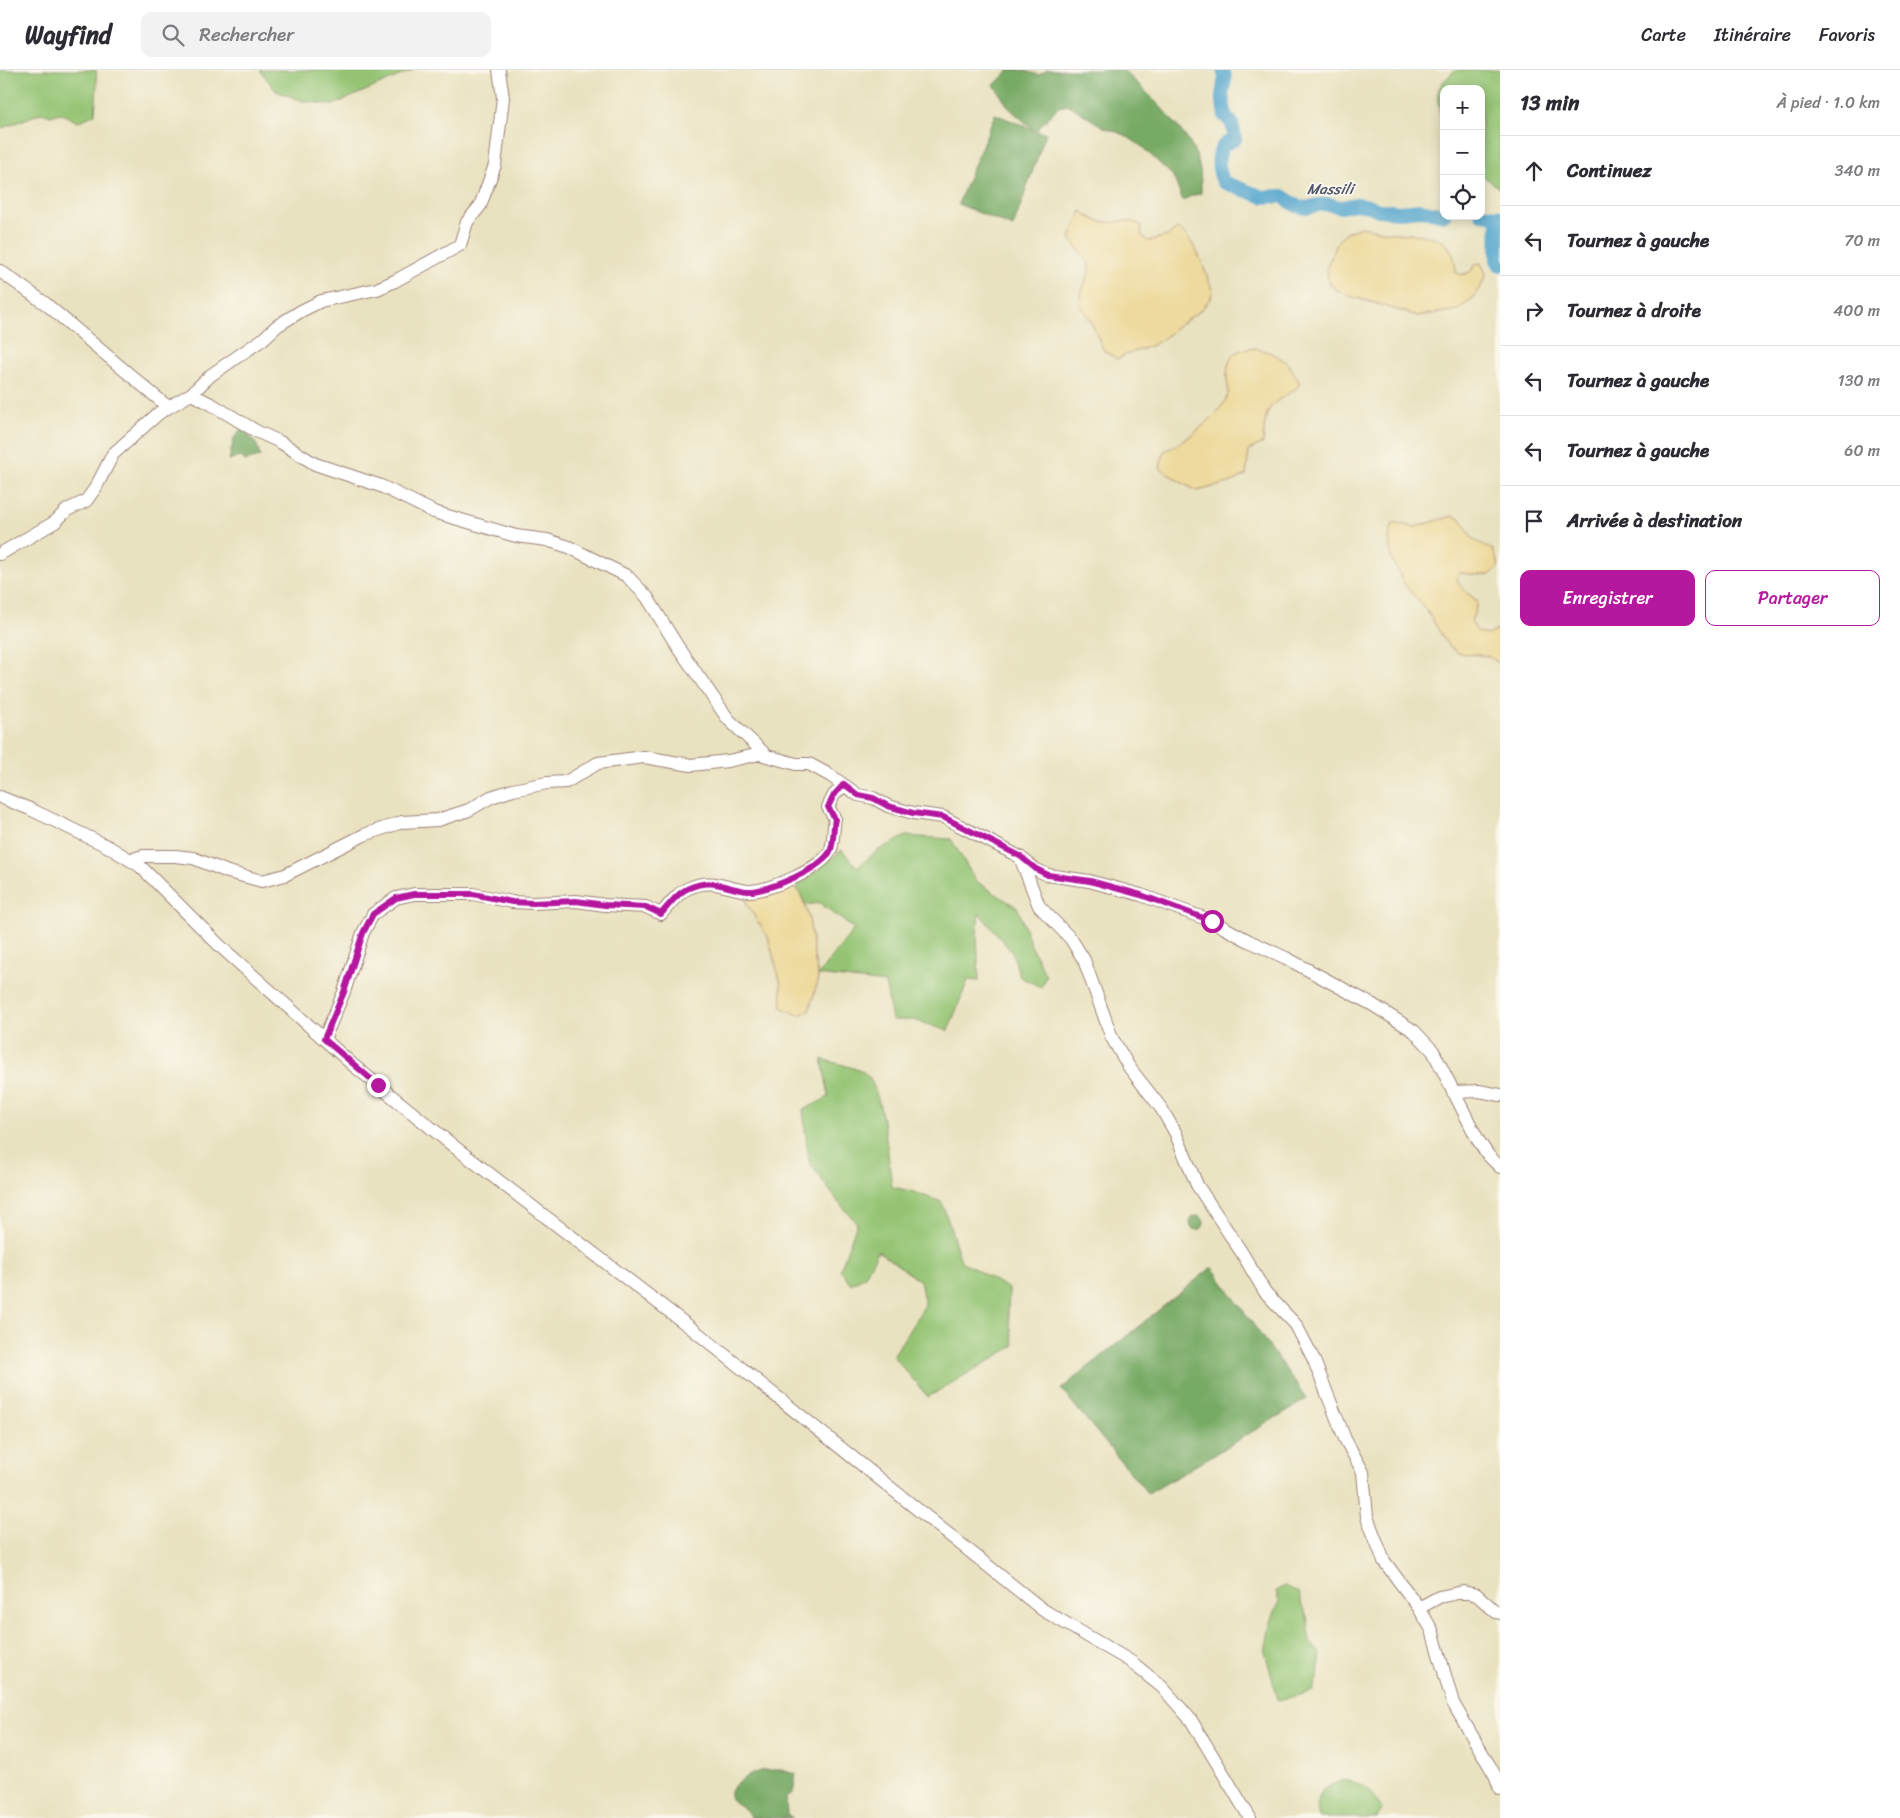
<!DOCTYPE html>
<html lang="fr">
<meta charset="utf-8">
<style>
:root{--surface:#fff;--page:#f2f2f3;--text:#2b2b33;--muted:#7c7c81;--line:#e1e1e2;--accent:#b5179e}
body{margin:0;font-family:Sriracha,sans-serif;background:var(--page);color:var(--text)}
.controls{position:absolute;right:15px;top:15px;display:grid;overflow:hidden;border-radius:10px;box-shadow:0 2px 12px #0003}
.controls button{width:45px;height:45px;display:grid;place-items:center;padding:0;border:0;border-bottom:1px solid var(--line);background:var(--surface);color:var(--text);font:25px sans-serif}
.stop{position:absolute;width:15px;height:15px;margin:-11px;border:4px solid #b5179e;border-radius:50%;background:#fff}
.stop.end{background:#b5179e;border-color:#fff;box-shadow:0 1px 5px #0008}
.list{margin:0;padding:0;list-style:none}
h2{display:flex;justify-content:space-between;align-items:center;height:65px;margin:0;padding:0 20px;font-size:21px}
h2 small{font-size:16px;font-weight:400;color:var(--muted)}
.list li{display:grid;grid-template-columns:32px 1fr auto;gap:15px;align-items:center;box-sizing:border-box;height:70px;padding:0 20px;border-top:1px solid var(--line)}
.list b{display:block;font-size:19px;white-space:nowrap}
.list em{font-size:16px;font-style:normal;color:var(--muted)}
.actions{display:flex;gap:10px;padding:15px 20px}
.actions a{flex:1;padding:11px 0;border:1px solid var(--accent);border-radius:10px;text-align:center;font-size:18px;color:var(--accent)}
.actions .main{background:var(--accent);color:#fff}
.icon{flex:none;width:28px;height:28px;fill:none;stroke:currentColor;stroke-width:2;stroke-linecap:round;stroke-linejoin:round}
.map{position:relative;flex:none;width:1500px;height:1748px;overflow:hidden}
header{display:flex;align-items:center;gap:30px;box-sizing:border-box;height:70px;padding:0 25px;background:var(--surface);border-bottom:1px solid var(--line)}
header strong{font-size:24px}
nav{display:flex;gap:28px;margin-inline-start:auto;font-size:18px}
.search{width:350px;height:45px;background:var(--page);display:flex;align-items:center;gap:12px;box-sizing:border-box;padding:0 18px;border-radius:10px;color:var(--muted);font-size:19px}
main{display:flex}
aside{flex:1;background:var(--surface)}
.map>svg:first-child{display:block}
.green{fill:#94c473;stroke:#6f724f}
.forest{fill:#77aa65;stroke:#606448}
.sand{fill:#eeda9e;stroke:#9c7c64}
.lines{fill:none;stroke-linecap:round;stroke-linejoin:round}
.river{stroke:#51a4cc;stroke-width:14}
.minor-casing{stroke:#9a8076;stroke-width:14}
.minor{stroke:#fff;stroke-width:12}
.route{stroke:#b5179e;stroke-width:6}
.labels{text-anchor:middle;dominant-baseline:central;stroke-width:4;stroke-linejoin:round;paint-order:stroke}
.water-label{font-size:15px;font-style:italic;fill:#4d546b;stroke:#fbf7ec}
</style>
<header>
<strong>Wayfind</strong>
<div class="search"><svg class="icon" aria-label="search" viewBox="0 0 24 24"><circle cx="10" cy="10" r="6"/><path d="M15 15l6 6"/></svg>Rechercher</div>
<nav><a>Carte</a><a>Itinéraire</a><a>Favoris</a></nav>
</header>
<main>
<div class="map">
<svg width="1500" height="1748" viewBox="0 0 1500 1748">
<rect width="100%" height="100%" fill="#fbf7ec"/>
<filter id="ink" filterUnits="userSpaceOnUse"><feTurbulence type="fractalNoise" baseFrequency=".02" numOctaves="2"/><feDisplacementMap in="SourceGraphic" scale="10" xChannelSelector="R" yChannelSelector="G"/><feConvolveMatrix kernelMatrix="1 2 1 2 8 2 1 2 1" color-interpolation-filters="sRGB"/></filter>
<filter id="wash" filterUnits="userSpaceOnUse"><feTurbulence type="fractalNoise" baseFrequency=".0096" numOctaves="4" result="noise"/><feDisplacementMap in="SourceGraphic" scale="20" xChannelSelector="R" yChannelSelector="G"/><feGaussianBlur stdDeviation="1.12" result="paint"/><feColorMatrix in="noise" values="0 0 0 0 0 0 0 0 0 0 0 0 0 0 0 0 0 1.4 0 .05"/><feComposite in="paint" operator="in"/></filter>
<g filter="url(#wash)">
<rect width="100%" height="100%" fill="#e9e2c0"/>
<path class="green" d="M0 0H96L97 15 95 44 78 52 60 43 51 46 41 43 0 59Z
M260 0H413L333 35 303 31 276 21Z
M1456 0H1500V119L1481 104V19H1444V54L1443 53C1436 26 1432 19 1456 0Z
M906 766 951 769 976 811 1018 838 1032 878 1046 906 1041 917 1020 907 1012 882 979 843 977 864 979 911 968 910 948 961 914 950H892L885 913 818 905 854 859 820 833 806 835 796 817 842 780 857 797 877 781Z
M822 989C835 993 851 996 863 1002 883 1012 889 1095 892 1117L911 1121 942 1132 961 1191 1009 1219 1008 1243 1014 1276 928 1327 893 1286 925 1235 920 1211 878 1181 865 1206 851 1214 840 1200 857 1153 839 1133 809 1092 803 1040 829 1027Z
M1284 1516 1299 1523 1308 1550 1310 1572 1321 1584 1318 1605 1313 1622 1278 1630 1265 1582 1270 1554 1279 1532 1276 1521Z
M1342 1710C1367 1714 1369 1718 1382 1739L1377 1748H1319L1316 1734 1323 1719Z"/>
<path class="forest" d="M1009 0H1022L1039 5 1047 0H1123C1144 19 1186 60 1196 85 1201 97 1201 111 1201 123L1189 127 1183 131 1173 106 1141 76 1125 65 1103 57 1069 35 1058 37 1036 61 1046 63 1013 157 958 134 995 44 1034 60 1009 38 994 15Z
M242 358 257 375 260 387 245 391 241 387 229 390 234 368Z
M1190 1153a7 7 0 1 1 14 0a7 7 0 1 1-14 0Z
M1212 1197 1307 1329 1148 1424 1061 1319Z
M764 1700H781L796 1704 793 1723 786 1727 787 1745 793 1748H752C749 1745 747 1741 744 1739 740 1735 734 1733 731 1729 723 1715 755 1703 764 1700Z"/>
<path class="sand" d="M1081 141C1088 146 1096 152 1104 152 1119 154 1127 147 1141 155L1142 166 1148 171 1167 166 1179 158C1198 175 1204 199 1213 222 1206 240 1192 246 1178 256 1172 261 1166 267 1160 271 1149 278 1130 282 1117 289L1104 281 1091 252 1081 236 1080 226 1089 202V194L1070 168Z
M1361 157C1373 159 1385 162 1396 163 1428 166 1454 162 1456 202L1461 205 1470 202 1476 194 1481 193 1486 204 1481 216 1472 229 1458 240 1418 246 1347 225 1335 219 1328 211 1327 197 1338 171 1345 163Z
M1254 278C1279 284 1289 290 1300 314 1292 324 1279 327 1271 337 1264 345 1264 362 1263 373L1249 380 1246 405 1229 413 1197 421 1177 410 1160 398 1164 381C1182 375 1220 345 1227 327 1229 322 1228 317 1227 311 1226 301 1228 286 1239 281 1243 279 1250 279 1254 278Z
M1453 446 1461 449 1473 469 1493 480 1499 496 1490 505H1476L1460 503 1456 508 1464 520 1478 532 1471 552 1477 561 1487 565 1500 559V594L1488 586 1458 583 1447 574 1427 541 1405 515 1391 488 1389 467 1393 453 1415 457Z
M789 810C810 831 810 857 814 884 814 892 818 900 818 907 817 918 812 930 809 941L799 945 782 938 781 914 768 867 746 833 750 821Z"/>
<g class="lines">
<path class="river" d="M1223 0 1225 8 1222 25 1225 46 1232 53 1235 69C1232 71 1226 73 1224 75 1215 85 1219 102 1223 112L1263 127 1282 126 1297 136 1306 138 1318 135 1328 134 1341 137 1356 134 1370 136 1378 140 1399 142 1421 140 1444 145
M1481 144 1498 146 1497 190 1500 195"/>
</g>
</g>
<g filter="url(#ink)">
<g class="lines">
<g class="minor-casing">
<path id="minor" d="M0 201 46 234 168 337
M191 324 211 334 256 361 280 372 315 394 381 416 434 442 516 466 547 470 569 477 627 506 647 527 676 574 728 649 767 686
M0 484 55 452 67 440 86 431 96 417 113 384 159 343 191 324 211 305 263 269 277 256 301 241 321 231 377 219 395 211 460 175 467 152 480 136 495 95 503 28 499 0
M0 727 30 739 107 776 140 796 220 876 353 995 378 1015 456 1078 695 1261 1043 1540 1130 1591 1162 1617 1191 1650 1250 1748
M1020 787 1039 836 1071 869 1084 890 1112 968 1129 997 1161 1038 1175 1062 1197 1115 1242 1183 1265 1222 1296 1255 1313 1288 1345 1369 1363 1402 1367 1447 1384 1491 1419 1538 1432 1560 1453 1633 1496 1707 1500 1719
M130 790 143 786H175L193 788 228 802 262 811 285 805 364 765 402 752 438 750 469 740 491 727 513 720 547 713 566 712 598 693 644 687 691 695 728 691 760 684 796 694H809L831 706 858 725 873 728 888 736 913 743 943 747 1020 787 1035 799 1048 805 1089 811 1141 825 1212 851 1249 871 1286 888 1373 935 1414 961 1433 981 1478 1070 1488 1085 1500 1097
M324 969 344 922 363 863 373 844 396 828 414 824H473L512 832 533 833 576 831 605 835 646 837 661 844C669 835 678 822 689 818 712 807 726 819 748 821 767 822 825 798 831 779 834 770 833 758 835 749L828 737 834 725 844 715
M1453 1022 1479 1021 1500 1025
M1419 1538 1439 1527 1463 1522 1477 1525 1496 1542 1500 1543"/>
</g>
<use href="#minor" class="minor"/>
</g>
</g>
<g class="lines" filter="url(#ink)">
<path class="route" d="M378 1015 324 969 344 922 363 863 373 844 396 828 414 824H473L512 832 533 833 576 831 605 835 646 837 661 844C669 835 678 822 689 818 713 807 726 819 748 821 767 822 825 798 831 779 834 770 833 758 835 749L828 737 834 725 844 714 858 725 873 728 888 736 913 743 943 747 1020 786 1036 799 1048 805 1090 811 1141 825 1212 851"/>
</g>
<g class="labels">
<g class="water-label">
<text x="1330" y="119">Massili</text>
</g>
</g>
</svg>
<div class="controls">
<button>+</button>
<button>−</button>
<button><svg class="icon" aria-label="locate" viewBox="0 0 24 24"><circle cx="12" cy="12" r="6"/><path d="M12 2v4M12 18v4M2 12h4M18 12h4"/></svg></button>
</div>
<div class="stop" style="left:1212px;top:851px"></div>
<div class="stop end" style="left:378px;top:1015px"></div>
</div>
<aside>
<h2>13 min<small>À pied · 1.0 km</small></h2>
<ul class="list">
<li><svg class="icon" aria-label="ahead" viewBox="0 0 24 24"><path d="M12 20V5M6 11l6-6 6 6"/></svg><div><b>Continuez</b></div><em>340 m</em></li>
<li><svg class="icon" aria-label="left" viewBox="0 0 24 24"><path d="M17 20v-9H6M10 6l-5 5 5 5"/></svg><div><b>Tournez à gauche</b></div><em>70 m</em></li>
<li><svg class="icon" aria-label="right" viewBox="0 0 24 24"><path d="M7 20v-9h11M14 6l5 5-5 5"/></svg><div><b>Tournez à droite</b></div><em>400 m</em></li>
<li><svg class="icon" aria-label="left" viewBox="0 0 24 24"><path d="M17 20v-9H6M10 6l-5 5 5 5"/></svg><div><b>Tournez à gauche</b></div><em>130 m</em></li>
<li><svg class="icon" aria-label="left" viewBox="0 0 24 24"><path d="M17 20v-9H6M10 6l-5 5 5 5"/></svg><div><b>Tournez à gauche</b></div><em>60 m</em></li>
<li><svg class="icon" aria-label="arrive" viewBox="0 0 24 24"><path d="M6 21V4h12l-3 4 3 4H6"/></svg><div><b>Arrivée à destination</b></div></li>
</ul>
<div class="actions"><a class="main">Enregistrer</a><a>Partager</a></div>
</aside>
</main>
